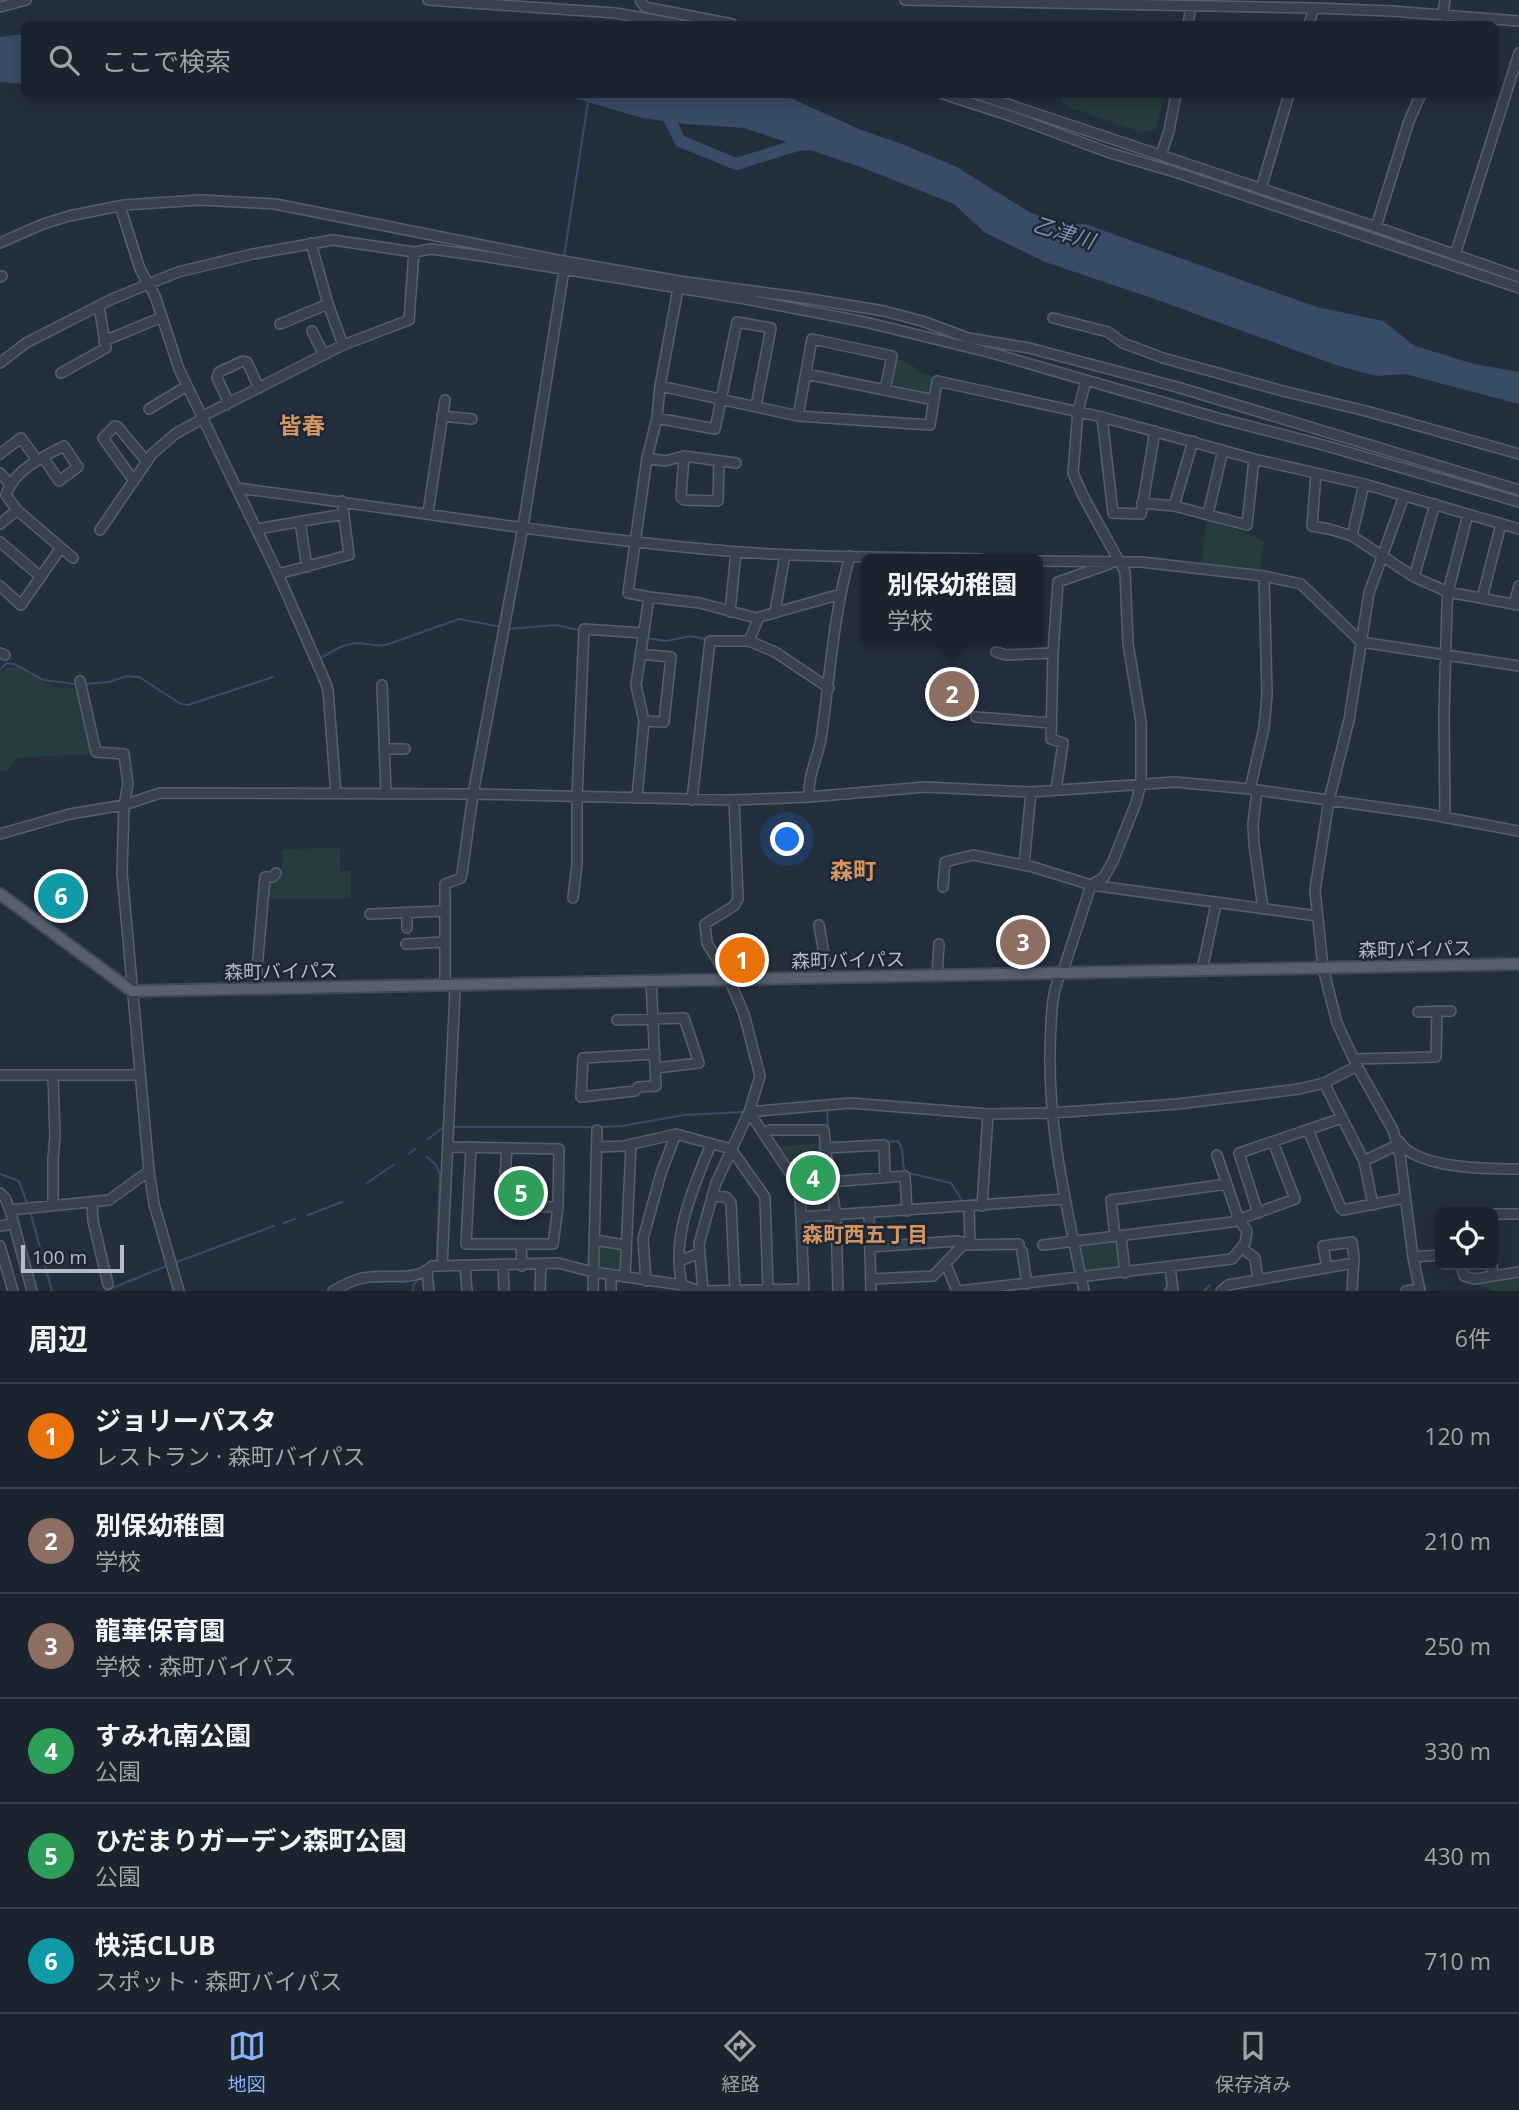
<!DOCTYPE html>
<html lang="ja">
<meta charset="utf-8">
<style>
:root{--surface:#1b232e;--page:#242b36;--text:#f1f3f6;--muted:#a0a4aa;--line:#39404a;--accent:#8ab4f8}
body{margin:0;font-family:"Open Sans","Noto Sans JP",sans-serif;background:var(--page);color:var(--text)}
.controls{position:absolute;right:21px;bottom:21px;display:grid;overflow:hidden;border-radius:10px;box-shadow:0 4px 18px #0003}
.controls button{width:63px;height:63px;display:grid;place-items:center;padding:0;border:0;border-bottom:2px solid var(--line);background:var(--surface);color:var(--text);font:35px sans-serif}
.scale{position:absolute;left:21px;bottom:18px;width:103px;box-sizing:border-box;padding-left:7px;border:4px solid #b4bcc9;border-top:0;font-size:19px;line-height:24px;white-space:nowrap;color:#b4bcc9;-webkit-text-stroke:5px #1d2633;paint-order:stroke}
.you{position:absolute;left:788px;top:840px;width:24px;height:24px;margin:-18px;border:5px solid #fff;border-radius:50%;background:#1a73e8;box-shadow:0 0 0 10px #1a73e833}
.badge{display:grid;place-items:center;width:46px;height:46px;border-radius:50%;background:var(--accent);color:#fff;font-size:23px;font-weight:700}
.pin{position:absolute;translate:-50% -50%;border:4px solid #fff;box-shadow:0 2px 7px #0006}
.popup{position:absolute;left:861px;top:554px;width:182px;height:91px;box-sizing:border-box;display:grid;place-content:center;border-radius:10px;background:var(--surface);filter:drop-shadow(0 2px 5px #0005);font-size:23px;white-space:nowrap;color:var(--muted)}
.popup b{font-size:26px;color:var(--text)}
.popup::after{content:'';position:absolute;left:50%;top:100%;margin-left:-14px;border:14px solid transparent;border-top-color:var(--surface)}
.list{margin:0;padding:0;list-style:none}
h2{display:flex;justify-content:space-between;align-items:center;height:91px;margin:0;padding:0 28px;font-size:30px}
h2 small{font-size:23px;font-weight:400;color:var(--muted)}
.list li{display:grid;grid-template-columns:46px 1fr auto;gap:21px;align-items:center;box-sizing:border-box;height:105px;padding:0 28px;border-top:2px solid var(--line)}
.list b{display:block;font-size:26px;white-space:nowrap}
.list p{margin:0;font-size:23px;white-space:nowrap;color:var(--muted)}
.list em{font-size:23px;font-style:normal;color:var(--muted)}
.icon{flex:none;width:38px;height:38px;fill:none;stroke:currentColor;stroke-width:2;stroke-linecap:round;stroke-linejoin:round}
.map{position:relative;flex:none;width:1519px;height:1291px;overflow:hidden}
.search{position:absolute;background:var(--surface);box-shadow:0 4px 18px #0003;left:21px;right:21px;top:21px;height:77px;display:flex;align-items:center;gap:18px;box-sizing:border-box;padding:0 24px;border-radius:10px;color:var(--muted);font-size:26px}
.sheet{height:721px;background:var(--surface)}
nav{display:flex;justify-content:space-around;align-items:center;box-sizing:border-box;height:98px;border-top:2px solid var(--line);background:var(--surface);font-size:19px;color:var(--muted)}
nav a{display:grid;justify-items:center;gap:4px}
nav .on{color:var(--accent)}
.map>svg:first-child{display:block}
.green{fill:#263c3f}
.water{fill:#394c67}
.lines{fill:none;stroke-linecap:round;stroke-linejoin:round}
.stream{stroke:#394c67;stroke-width:2}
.river{stroke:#394c67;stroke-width:12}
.minor-casing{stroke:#565f6c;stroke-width:12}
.major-casing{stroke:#414a57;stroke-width:14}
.minor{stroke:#38414e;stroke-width:9}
.major{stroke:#56606e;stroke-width:10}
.labels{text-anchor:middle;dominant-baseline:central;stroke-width:5;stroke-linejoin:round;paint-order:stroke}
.street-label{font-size:19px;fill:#b4bcc9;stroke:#1d2633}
.water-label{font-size:21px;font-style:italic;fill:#7c92b1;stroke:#1d2633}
.neighbourhood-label{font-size:21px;font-weight:bold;fill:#d59563;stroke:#1d2633}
.quarter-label{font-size:23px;font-weight:bold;fill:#d59563;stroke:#1d2633}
</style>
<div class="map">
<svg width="1519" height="1291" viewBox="0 0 1519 1291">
<rect width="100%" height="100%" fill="#242f3e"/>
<path class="green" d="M1060 95V94L1165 95 1156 129 1141 132 1068 107 1063 103Z
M898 360C917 363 913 372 933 376L930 391 927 395 893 388 890 384 894 361Z
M1207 518 1264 541 1260 571 1201 563Z
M7 667H14L55 687 78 688 91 750 90 754 16 758 8 770 0 772V674Z
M340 848V871H351V898L267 899V885C282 875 282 866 282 849Z
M822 1143 831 1207 828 1211 809 1212 806 1209 801 1179 779 1147Z
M508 1185 535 1186 534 1204H510L507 1200Z
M1117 1239 1121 1270 1086 1274 1080 1245Z
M597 1244 623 1249 622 1271 620 1273 596 1269Z
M1519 1277V1291H1494L1473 1283Z"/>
<path class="water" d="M24 34V84L0 82V37Z
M564 95H784L861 130 902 144 955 166 1026 210 1056 225 1085 224 1317 307 1383 321 1415 346 1474 364 1519 372V404L1405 374 1376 376 1339 366 1152 298 1045 262 984 232 954 204 866 169 745 128 686 124 642 118Z"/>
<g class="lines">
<path class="stream" d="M564 257 588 102
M507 629 556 625 579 630
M647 638 666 641 691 636 705 639
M319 659C332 652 341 644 356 643 367 643 375 647 386 645L459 619 502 627
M0 669 7 663 14 664 43 680 75 684
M85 684 109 682 127 676 139 677 181 704 188 705 273 677
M827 1110 828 1129
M453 1127H594
M600 1127 622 1126 684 1115 744 1112
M428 1139 444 1127
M887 1142 898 1141C905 1149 901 1162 905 1172L951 1183 963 1202
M409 1154 415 1149
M427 1157 436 1165 440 1174 437 1253
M0 1174 19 1181 28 1206
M367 1183 393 1165
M30 1211 52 1291
M308 1215 342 1202
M965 1215V1229
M284 1223 295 1219
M174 1263 274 1226
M105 1291 169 1265
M413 1291V1286L418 1279
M1204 1291 1210 1285"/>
<path class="river" d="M636 94 665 110 680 141 736 164 798 145 811 144"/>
<g class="minor-casing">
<path id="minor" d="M428 0 615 13 677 24
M640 0 645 7 732 24
M905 0 1314 8 1391 11 1519 21
M0 7 26 0
M1188 24 1191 6
M1309 24 1314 8
M1441 24 1445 0
M943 94 1011 116 1110 153 1175 172 1519 288
M977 94 1376 227 1519 277
M1161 155 1169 131 1176 94
M1261 189 1289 94
M120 206 140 269 155 296 162 317 179 369 278 574 325 681 328 690 336 794
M1376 227 1409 121 1421 94
M0 243 43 224 69 216 124 205 201 200 275 204 563 261 679 281 805 298 884 311 922 321 968 338 1029 348 1177 387 1519 490
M311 243 328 304 343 345
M1455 255 1519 53
M0 277 2 276
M1053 318 1108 332 1123 343 1163 358 1283 391 1366 411 1519 454
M280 324 328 304
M312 331 324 355
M104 341 162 317
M0 363 26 343 112 299 178 272 253 254 333 240 414 252 431 249 482 256 740 298 865 322 992 353 1218 418 1327 446 1519 502
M61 373 106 348 99 306
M806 374 934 400
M660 386 798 416 930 425 937 381 1102 417 1254 459 1364 484 1519 529
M226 405 227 399 217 378 219 372 243 361 247 362 259 388
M149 409 187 386
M442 416 472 419
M798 416 812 339 892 356 885 390
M201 417 343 345 409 320 414 252
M1102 417 1113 513 1141 514 1155 431
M657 418 715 429 737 322 771 328 756 406
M0 454 21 438 37 460
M684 456 681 497 684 500 718 501 719 461
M43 457 59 481 78 467 64 446C42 457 13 471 6 495L17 510 73 558
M647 458 665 461 684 456 736 463
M0 473 9 483
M1316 474 1312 526 1329 529 1352 536 1414 577 1448 592 1519 605
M134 481 103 438 115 426 118 427 147 462
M237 488C396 508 556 536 716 550 804 558 893 557 981 559
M1404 496 1369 593 1349 720 1329 800 1315 890 1323 968 1337 1023 1357 1066 1393 1130 1400 1155 1413 1257 1420 1291
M1142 503 1174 506 1247 525 1254 459
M1174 506 1193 441
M428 513 445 400
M1208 514 1223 450
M300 522 307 567
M0 524 17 510
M257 529 344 514
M100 530 152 454 175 434 202 419
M1352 536 1364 484
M0 542 41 577
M1038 561 1141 562 1264 576 1301 584 1361 642 1519 666
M278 574 349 555 342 501
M1414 577 1435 504
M0 586 21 605 60 549
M649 597 700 603 756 618 841 594
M1482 598 1501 524
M1514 604 1519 586
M730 612 736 552
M775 612 785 555
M749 641 775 652 829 688
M996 652 1006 655 1053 653
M0 653 5 655
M640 654 671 657 664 722 644 721
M80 681 96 752 124 754 128 784 124 805 122 873 149 1171 154 1204 179 1291
M382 685 386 793
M976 717 1051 723
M385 749H405
M1250 789 1264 728 1267 695 1264 576
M1056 790 1063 743 1051 739 1053 653 1058 582 1109 564
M1257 790 1253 824 1254 844 1263 909
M809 797C808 774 817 760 821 739 830 678 833 615 850 556
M637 798 644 721 636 685 649 597 628 593 647 458 657 418 660 386 678 289
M692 800 710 641H749L759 617
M1445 817 1444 714 1447 605 1448 592 1468 514
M0 834 70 814 124 805 160 793 473 794 734 800 809 797 925 787 1031 792 1175 782 1250 789 1427 814 1519 831
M1024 865 1031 792
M943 887 945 862 973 855 1033 867 1091 885 1317 916
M573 898 577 864V797L584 629 643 633
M407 913V928
M370 914 444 911
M819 925 828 977
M406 944 444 942
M1202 970 1216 904
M937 975 939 944
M651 981C653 1016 654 1051 656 1086L638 1087 635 1091 581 1097 583 1058 655 1054
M258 989 257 969 265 877H273L276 873
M1418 1012 1451 1011
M617 1020 684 1018 699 1063 655 1068
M1354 1059 1436 1057 1437 1011
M0 1075H140
M1324 1083 1364 1161 1373 1205
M749 1112 850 1103 988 1114 1051 1113 1178 1104 1299 1089 1324 1083 1357 1066
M749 1112 798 1185 800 1195 804 1291
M1308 1130 1341 1208 1343 1210 1405 1198
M764 1134 770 1130H824L826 1154 836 1216 838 1291
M1399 1141C1415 1169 1489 1169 1519 1169
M448 1147 559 1149 558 1207 553 1244H466L471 1147
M597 1147 624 1146 676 1134 731 1149 765 1197 768 1290
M507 1148 503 1206 558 1207
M825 1148 884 1145 885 1177
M1364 1161 1397 1145
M830 1182 905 1176 907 1211
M0 1193 5 1198 10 1210 32 1291
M712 1196 726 1197 731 1203 735 1290
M92 1202 93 1221 108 1284
M53 1205V1159L55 1137 53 1075
M982 1206 988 1114
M10 1210 109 1200 149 1171
M1258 1213 1239 1153 1342 1118
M869 1214 871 1291
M1493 1214H1519
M801 1217 1065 1199
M0 1226 13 1224
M1115 1236 1111 1200 1227 1184
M1121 1236 1125 1273
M594 1240 626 1245
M521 1244 522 1266
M1043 1245 1232 1222 1295 1199 1273 1142
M0 1246 13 1291
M870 1247 958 1241 970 1244 969 1207
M1242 1248 1255 1258 1258 1280
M1022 1251 1027 1284
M1413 1257 1440 1255
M680 1261 699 1253
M1461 1265 1464 1276 1474 1279 1519 1272
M1492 1265 1493 1276
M442 1266 455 991 445 979V884L461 878 462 874 473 794 523 527 564 270
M465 1266 467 1291
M503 1266 504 1291
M947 1267 957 1291
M1327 1268 1323 1246 1352 1242 1354 1258 1352 1291
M427 1271 429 1291
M625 1277 631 1144
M871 1279 933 1276 963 1245 1019 1244
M646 1281 643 1239 661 1173 676 1134
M333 1291C341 1287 350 1281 359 1279 381 1272 414 1284 432 1266L558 1263 593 1272 682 1285 699 1291
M540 1291 541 1265
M593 1291 597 1130
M611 1291V1275
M684 1291C668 1243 693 1188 711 1144
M703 1291 699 1244 716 1183 749 1112 760 1076 744 1014 729 979 707 943 705 924 734 906 738 899 734 800
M706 1291 804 1289
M959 1291 1232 1259 1245 1243 1247 1231 1239 1220 1217 1155
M1084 1291C1065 1200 1045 1119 1051 1025 1052 1005 1053 985 1064 968L1091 885 1104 877 1113 861 1136 803 1141 783V722L1128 644 1125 572 1083 496 1073 473 1078 411 1086 381
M1170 1291 1173 1290 1170 1267
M1221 1291 1228 1285 1354 1263
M1406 1291 1419 1289"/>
</g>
<g class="major-casing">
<path id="major" d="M0 894 132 991 1519 964"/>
</g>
<use href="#minor" class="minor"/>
<use href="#major" class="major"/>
</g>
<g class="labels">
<g class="street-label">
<text transform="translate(1415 949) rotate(-1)">森町バイパス</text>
<text transform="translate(848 960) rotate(-1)">森町バイパス</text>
<text transform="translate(281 971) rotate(-1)">森町バイパス</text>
</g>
<g class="water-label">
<text transform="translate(1064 232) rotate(17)">乙津川</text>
</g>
<g class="neighbourhood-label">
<text x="865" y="1234">森町西五丁目</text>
</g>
<g class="quarter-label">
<text x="302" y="425">皆春</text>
<text x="853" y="870">森町</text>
</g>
</g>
</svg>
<div class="controls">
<button><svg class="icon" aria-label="locate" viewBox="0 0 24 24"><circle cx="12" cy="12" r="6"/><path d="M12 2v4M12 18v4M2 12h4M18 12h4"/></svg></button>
</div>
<div class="scale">100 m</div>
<div class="you"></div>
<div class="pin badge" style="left:742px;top:960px;background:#e8710a">1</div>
<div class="pin badge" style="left:952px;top:694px;background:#8d6e63">2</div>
<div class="popup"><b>別保幼稚園</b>学校</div>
<div class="pin badge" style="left:1023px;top:942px;background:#8d6e63">3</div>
<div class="pin badge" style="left:813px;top:1178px;background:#2e9e5b">4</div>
<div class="pin badge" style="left:521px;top:1193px;background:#2e9e5b">5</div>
<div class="pin badge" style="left:61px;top:896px;background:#0f9aa8">6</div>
<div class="search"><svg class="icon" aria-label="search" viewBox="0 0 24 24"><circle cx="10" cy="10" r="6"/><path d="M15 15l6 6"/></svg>ここで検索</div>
</div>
<section class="sheet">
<h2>周辺<small>6件</small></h2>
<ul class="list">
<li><span class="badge" style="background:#e8710a">1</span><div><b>ジョリーパスタ</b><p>レストラン · 森町バイパス</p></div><em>120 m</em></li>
<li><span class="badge" style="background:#8d6e63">2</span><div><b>別保幼稚園</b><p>学校</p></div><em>210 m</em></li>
<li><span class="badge" style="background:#8d6e63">3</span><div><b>龍華保育園</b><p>学校 · 森町バイパス</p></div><em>250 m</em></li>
<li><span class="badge" style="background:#2e9e5b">4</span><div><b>すみれ南公園</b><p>公園</p></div><em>330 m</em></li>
<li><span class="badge" style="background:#2e9e5b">5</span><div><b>ひだまりガーデン森町公園</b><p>公園</p></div><em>430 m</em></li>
<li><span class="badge" style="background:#0f9aa8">6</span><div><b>快活CLUB</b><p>スポット · 森町バイパス</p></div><em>710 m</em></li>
</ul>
</section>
<nav>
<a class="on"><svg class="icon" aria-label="map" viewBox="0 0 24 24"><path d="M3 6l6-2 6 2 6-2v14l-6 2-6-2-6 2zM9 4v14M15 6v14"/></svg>地図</a>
<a><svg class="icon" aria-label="directions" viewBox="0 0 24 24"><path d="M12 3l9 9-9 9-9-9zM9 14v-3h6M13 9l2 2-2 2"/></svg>経路</a>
<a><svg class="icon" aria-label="saved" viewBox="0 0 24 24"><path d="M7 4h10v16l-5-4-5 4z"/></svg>保存済み</a>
</nav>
